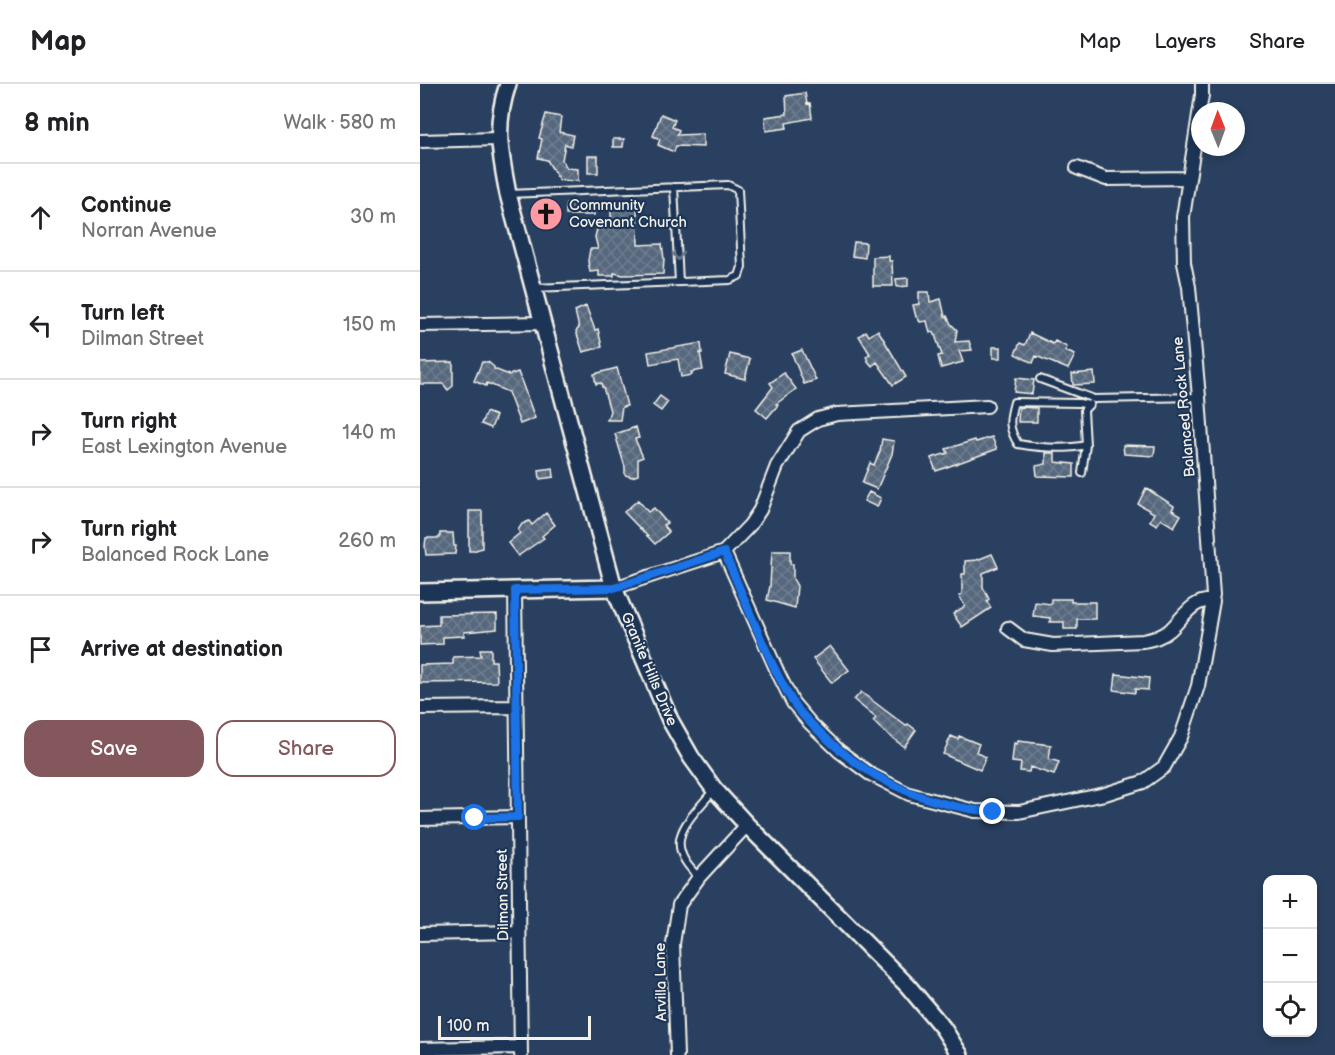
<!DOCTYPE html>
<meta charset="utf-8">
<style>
:root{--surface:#fff;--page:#f6f6f6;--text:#202124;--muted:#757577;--line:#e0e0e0;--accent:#84575d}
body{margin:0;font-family:"Balsamiq Sans",sans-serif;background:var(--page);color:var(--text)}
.controls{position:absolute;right:18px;bottom:18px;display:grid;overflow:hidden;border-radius:12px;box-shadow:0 3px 9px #0003}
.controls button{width:54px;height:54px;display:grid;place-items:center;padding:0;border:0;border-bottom:2px solid var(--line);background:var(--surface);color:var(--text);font:30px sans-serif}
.compass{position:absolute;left:771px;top:18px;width:54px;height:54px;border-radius:50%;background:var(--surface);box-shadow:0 3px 9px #0003;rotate:359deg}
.scale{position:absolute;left:18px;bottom:15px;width:153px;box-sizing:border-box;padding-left:6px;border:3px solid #f4f1e8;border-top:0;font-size:16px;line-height:21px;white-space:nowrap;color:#f4f1e8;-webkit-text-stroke:4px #1d3557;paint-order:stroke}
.stop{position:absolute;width:18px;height:18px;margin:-14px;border:4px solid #1a73e8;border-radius:50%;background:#fff}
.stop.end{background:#1a73e8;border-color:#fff;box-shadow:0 2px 6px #0008}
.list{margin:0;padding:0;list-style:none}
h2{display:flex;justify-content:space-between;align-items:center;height:78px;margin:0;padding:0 24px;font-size:26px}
h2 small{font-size:20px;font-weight:400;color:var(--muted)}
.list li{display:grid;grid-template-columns:39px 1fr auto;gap:18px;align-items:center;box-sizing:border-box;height:108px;padding:0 24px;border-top:2px solid var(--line)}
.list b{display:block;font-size:22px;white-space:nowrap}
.list p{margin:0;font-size:20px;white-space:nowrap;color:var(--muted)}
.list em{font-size:20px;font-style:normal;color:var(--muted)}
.actions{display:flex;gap:12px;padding:18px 24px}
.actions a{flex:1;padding:14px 0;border:2px solid var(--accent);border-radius:18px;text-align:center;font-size:21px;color:var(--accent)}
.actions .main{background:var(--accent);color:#fff}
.icon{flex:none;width:33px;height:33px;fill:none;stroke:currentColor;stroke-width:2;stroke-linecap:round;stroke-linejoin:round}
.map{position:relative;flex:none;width:915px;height:971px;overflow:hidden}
header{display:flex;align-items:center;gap:36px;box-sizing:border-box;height:84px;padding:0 30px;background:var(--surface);border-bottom:2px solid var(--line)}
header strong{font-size:28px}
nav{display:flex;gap:33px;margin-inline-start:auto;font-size:21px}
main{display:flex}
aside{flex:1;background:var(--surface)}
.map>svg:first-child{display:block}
.building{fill:url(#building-cross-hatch);stroke:#f4f1e8;stroke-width:1.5}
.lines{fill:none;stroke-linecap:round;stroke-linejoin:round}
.service-casing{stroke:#f4f1e8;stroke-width:10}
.minor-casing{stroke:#f4f1e8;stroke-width:16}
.tertiary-casing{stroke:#f4f1e8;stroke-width:20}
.service{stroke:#1d3557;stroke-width:6}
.minor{stroke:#1d3557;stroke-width:12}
.tertiary{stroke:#1d3557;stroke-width:15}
.oneway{stroke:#68778a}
.route{stroke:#1a73e8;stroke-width:8}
.labels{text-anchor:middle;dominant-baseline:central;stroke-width:4.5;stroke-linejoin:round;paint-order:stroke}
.poi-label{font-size:15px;fill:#f4f1e8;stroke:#1d3557;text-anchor:start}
.street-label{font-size:15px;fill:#f4f1e8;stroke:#1d3557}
</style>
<header>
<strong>Map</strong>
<nav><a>Map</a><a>Layers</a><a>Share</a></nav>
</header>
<main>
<aside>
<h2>8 min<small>Walk · 580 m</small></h2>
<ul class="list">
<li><svg class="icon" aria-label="ahead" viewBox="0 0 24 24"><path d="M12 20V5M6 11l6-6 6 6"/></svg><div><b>Continue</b><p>Norran Avenue</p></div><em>30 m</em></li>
<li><svg class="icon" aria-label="left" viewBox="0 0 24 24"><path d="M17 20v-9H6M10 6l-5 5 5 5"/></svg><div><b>Turn left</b><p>Dilman Street</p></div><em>150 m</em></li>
<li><svg class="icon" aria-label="right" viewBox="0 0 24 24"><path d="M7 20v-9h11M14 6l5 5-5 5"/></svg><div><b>Turn right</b><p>East Lexington Avenue</p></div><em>140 m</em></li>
<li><svg class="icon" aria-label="right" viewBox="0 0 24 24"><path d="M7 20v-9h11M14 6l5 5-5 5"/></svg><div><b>Turn right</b><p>Balanced Rock Lane</p></div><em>260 m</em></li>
<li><svg class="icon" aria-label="arrive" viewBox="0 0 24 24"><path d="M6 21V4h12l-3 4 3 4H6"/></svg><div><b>Arrive at destination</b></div></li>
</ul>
<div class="actions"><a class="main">Save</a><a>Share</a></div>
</aside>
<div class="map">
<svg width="915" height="971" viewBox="0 0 915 971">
<defs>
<pattern id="building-cross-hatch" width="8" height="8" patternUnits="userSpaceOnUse" patternTransform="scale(1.5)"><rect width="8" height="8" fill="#56677d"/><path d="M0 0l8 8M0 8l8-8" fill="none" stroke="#6f7d8f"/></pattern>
</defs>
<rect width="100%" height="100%" fill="#2a4060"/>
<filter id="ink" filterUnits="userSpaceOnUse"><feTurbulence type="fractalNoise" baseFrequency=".0167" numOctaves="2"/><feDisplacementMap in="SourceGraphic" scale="12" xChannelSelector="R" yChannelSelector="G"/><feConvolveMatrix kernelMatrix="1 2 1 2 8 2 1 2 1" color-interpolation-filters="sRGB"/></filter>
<g filter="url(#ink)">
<path class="building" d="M385 9 387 20 390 19 392 34 366 39 367 44 346 47 345 33 367 30 366 12Z
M126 30 141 33 139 48 153 51 151 62 145 60 142 76 147 84 158 85V97L139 96 127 76 118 74 122 55 119 54Z
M241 30 255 36 252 43 259 46 257 51 283 50V63L256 62 254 68 238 61 240 55 233 52Z
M193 55H204L203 63H193Z
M168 72H178V89H168Z
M174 119V131H146V120Z
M202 121 217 122 218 161 242 160 244 175 243 190 203 191 194 189V192H179V187L170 188 168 177 170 165H178L175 153 177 145 191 144V123Z
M434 158 446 159 445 174 432 172Z
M469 172V177H472L473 202H453V173Z
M488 194V202L477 203 476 195Z
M499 208H509L510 218 521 215 525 233 527 232 531 240 537 246 535 258 549 257 552 266 539 267 543 278 521 284 518 272 522 271 514 248 510 249 507 237 500 238 497 233H496L493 221 499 220Z
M166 222 175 246 178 245 182 263 163 268 156 247 159 244 155 227Z
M458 246 486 293 473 301 457 278 452 282 448 277 446 272 450 270 439 252 446 247 449 252Z
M610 249 633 260 635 257 647 263 645 267 655 271 648 285 616 272 613 279 595 270 600 259 605 261Z
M281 259 282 269H280L283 286 271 288 272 291 261 293 258 275 230 280 228 268Z
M573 263H581V274H573Z
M382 266 396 296 384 300 372 270Z
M310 270 330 275 325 295 305 290Z
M33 278V302L28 306 23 300H0V279Z
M62 278H68L74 283V285L89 291 98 288 115 334 100 340 88 308 67 299 66 302 54 297Z
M197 284 207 322 202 323 200 336H187L190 327 183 303H182L181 299 176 300 174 290Z
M674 288 675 300 653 301 652 290Z
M364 289 376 305 356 320 358 321 347 334 336 325 353 303 350 299Z
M596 294 614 296 612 310 594 308Z
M240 312 248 318 241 327 233 321Z
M599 323 617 324V338H598Z
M66 328 76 332 71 344 61 340Z
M216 343 219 354 215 355 223 373 218 375V391L212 393 205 391V383L195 350Z
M572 353 577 365 516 387 511 374 528 369 526 365 555 356 556 358Z
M462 355 474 357 472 370 457 405 442 399 450 379 454 381 460 367Z
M703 361 735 362 734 372 704 370Z
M626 369H635V378L654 380V393L617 392 616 382 626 380Z
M133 384 134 393 120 395 119 386Z
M726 404 754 422 752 426 761 431 754 443 741 435 737 441 730 437 734 429 718 420Z
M449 408 461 414 457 423 444 417Z
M218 416 228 428 234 424 247 439 243 441 249 448 235 460 204 428Z
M49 427H62V464L53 467H49Z
M126 429 135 441 122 452 124 454 98 472 88 459 100 449 98 446 102 440 109 437 112 441Z
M20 449H33L34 462H36L35 470 6 471 5 462 6 454H20Z
M352 467H370V480H373V495L377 502 375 524 347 516 350 502Z
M572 470 578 483 563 489V503L569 515 567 517 571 524 542 543 533 530 545 522 539 512 542 510V490H545V477L557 476Z
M631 515H651V518H675V535H657V545H644V538H630V534L613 532 615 518 631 520Z
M77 530V545L44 548V552L23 553V560L0 561V542L19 541V531Z
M410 562 429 586 412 599 393 575Z
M60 565H71V577H76L77 598 0 599V581L33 580V573L61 572Z
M696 590 729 594 728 606 715 605V609L694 606Z
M441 608 486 642 488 640 496 646 484 663 461 645 453 637 456 634 434 616Z
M531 652 538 655 539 652 559 660 556 668 566 673 560 686 523 670Z
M598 657 631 661 629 675 639 678 634 691 610 683 609 688 600 687 601 679 592 678 594 659 597 660Z"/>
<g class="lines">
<g class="service-casing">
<path id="service" d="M254 103 259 198
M88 110 308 101 318 106 322 183 319 192 310 196 114 204
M620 295 674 315 779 313
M666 361C643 366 621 364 598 360 588 344 589 336 594 318L659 319 669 321
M662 389 666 361 664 326 670 320
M279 793C240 758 268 737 293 707"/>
</g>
<g class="minor-casing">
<path id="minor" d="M782 0V11L763 133 764 179 769 203 779 313 793 511
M0 57 78 55
M657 84 686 95 769 94
M0 241 123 239
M304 468 358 589 373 619 390 639 419 667 450 690 489 710 555 727 599 728 685 710 723 698 744 683 761 653 778 602 793 517C772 515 764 533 750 546 742 553 733 555 723 557L633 561 604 556 588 544
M194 504 304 468 330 441 340 426 357 382 379 347 398 335 417 330 567 322
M95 506 101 971
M0 624 96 623
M0 735 98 733
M0 850 99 848
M0 965 101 963
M257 971 253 860 259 821 279 793 327 741"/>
</g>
<g class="tertiary-casing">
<path id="tertiary" d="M88 0C74 42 80 68 88 110L194 504 250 636 271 673 294 705 327 741 488 902 523 944 540 971
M0 508 194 504"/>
</g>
<use href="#service" class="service"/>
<use href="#minor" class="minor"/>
<use href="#tertiary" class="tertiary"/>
</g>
<defs><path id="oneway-chevron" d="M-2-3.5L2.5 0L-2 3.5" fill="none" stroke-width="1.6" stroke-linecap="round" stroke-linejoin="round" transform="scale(1.5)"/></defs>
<use class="oneway" href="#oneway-chevron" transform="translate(258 172) rotate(88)"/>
</g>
<g class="lines" filter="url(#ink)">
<path class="route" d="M55 734 98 733 95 506 194 504 304 468C326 517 345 571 372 617 380 630 392 641 403 651 451 698 507 722 573 728"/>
</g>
<defs>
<g id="church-disc" transform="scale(1.725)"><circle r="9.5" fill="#ff9aa2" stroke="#1d3557"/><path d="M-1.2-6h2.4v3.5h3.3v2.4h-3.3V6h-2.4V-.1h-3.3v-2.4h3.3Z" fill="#111"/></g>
</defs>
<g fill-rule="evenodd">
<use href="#church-disc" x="126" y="130"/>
</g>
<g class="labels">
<g class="poi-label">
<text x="149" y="121">Community<tspan x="149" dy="17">Covenant Church</tspan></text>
</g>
<g class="street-label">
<text transform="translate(764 323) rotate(-95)">Balanced Rock Lane</text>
<text transform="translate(229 585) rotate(67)">Granite Hills Drive</text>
<text transform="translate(83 811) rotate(-91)">Dilman Street</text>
<text transform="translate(241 898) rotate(-91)">Arvilla Lane</text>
</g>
</g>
</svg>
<div class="controls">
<button>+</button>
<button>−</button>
<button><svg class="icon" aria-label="locate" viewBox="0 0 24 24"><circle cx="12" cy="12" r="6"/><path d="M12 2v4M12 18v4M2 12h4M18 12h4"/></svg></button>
</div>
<svg class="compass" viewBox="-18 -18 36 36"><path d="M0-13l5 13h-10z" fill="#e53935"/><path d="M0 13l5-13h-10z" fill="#757577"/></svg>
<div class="scale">100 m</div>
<div class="stop" style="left:55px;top:734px"></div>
<div class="stop end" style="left:573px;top:728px"></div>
</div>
</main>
